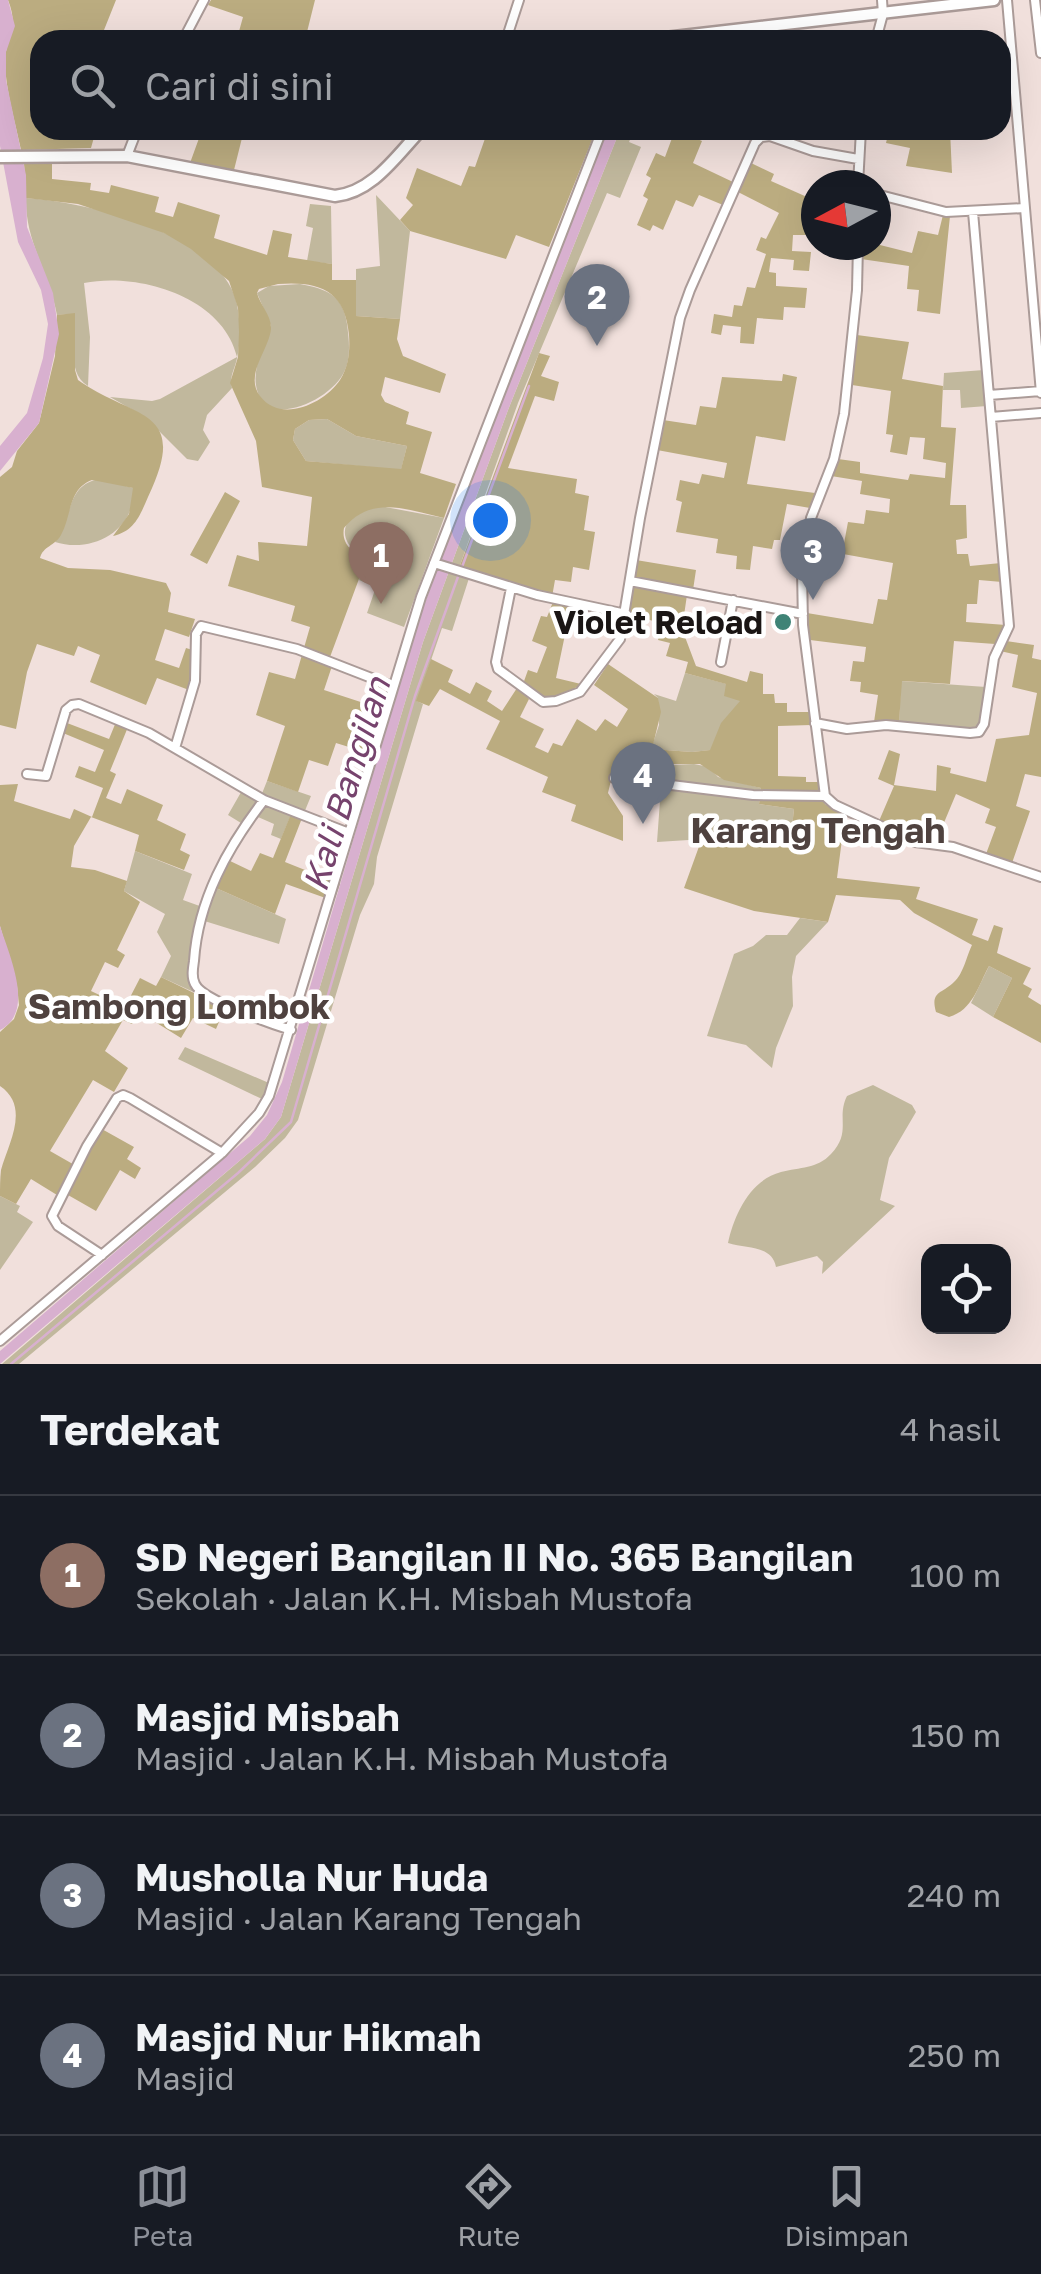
<!DOCTYPE html>
<html lang="id">
<meta charset="utf-8">
<style>
:root{--surface:#171b24;--page:#242831;--text:#f1f3f6;--muted:#9ea1a6;--line:#363941;--accent:#8c9099}
body{margin:0;font-family:"Golos Text",sans-serif;background:var(--page);color:var(--text)}
.controls{position:absolute;right:30px;bottom:30px;display:grid;overflow:hidden;border-radius:20px;box-shadow:0 10px 40px #0002}
.controls button{width:90px;height:90px;display:grid;place-items:center;padding:0;border:0;border-bottom:2px solid var(--line);background:var(--surface);color:var(--text);font:50px sans-serif}
.compass{position:absolute;left:801px;top:170px;width:90px;height:90px;border-radius:50%;background:var(--surface);box-shadow:0 10px 40px #0002;rotate:263deg}
.you{position:absolute;left:490px;top:520px;width:35px;height:35px;margin:-25px;border:8px solid #fff;border-radius:50%;background:#1a73e8;box-shadow:0 0 0 15px #1a73e833}
.badge{display:grid;place-items:center;width:65px;height:65px;border-radius:50%;background:var(--accent);color:#fff;font-size:32px;font-weight:700}
.pin{position:absolute;translate:-50% -82px;filter:drop-shadow(0 2px 5px #0008)}
.pin::after{content:'';position:absolute;top:52px;width:35px;height:30px;background:inherit;clip-path:polygon(0 0,100% 0,50% 100%)}
.list{margin:0;padding:0;list-style:none}
h2{display:flex;justify-content:space-between;align-items:center;height:130px;margin:0;padding:0 40px;font-size:42px}
h2 small{font-size:32px;font-weight:400;color:var(--muted)}
.list li{display:grid;grid-template-columns:65px 1fr auto;gap:30px;align-items:center;box-sizing:border-box;height:160px;padding:0 40px;border-top:2px solid var(--line)}
.list b{display:block;font-size:38px;white-space:nowrap}
.list p{margin:0;font-size:32px;white-space:nowrap;color:var(--muted)}
.list em{font-size:32px;font-style:normal;color:var(--muted)}
.icon{flex:none;width:55px;height:55px;fill:none;stroke:currentColor;stroke-width:2;stroke-linecap:round;stroke-linejoin:round}
.map{position:relative;flex:none;width:1041px;height:1364px;overflow:hidden}
.search{position:absolute;background:var(--surface);box-shadow:0 10px 40px #0002;left:30px;right:30px;top:30px;height:110px;display:flex;align-items:center;gap:25px;box-sizing:border-box;padding:0 35px;border-radius:30px;color:var(--muted);font-size:38px}
.sheet{height:770px;background:var(--surface)}
nav{display:flex;justify-content:space-around;align-items:center;box-sizing:border-box;height:140px;border-top:2px solid var(--line);background:var(--surface);font-size:28px;color:var(--muted)}
nav a{display:grid;justify-items:center;gap:5px}
nav .on{color:var(--accent)}
.map>svg:first-child{display:block}
.green{fill:#c1b89d}
.forest{fill:#bbac80;fill-rule:evenodd}
.water{fill:#d8b0cf}
.lines{fill:none;stroke-linecap:round;stroke-linejoin:round}
.stream{stroke:#d8b0cf;stroke-width:2.5}
.minor-casing{stroke:#ab9b98;stroke-width:12}
.secondary-casing{stroke:#ab9b98;stroke-width:15}
.minor{stroke:#fff;stroke-width:8}
.secondary{stroke:#fff;stroke-width:10}
.poi-dot{fill:#3f8376;stroke:#fff;stroke-width:4}
.labels{text-anchor:middle;dominant-baseline:central;stroke-width:9;stroke-linejoin:round;paint-order:stroke}
.poi-label{font-size:32px;font-weight:bold;fill:#1a1514;stroke:#fff;text-anchor:end}
.water-label{font-size:35px;font-style:italic;fill:#76436d;stroke:#fff}
.neighbourhood-label{font-size:35px;font-weight:bold;fill:#4f423f;stroke:#fff}
</style>
<div class="map">
<svg width="1041" height="1364" viewBox="0 0 1041 1364">
<rect width="100%" height="100%" fill="#f1e0dc"/>
<path class="green" d="M620 130H634L629 142 641 147 620 198 607 193 518 403 459 568 471 572 452 631 442 628 417 701 423 704 377 857 374 884 360 915 298 1120 285 1138 255 1167 19 1364H2L265 1139 281 1117 423 642 508 410Z
M376 195 410 231 400 319 356 316V269L380 266Z
M26 198C87 202 221 233 237 304 240 321 241 341 237 358 235 369 229 376 232 388L207 415 203 430 210 442 198 461 187 459 145 417 110 397 152 401 160 399 237 357C223 296 137 272 84 283L90 337 88 386C66 373 75 337 75 314L57 315C49 273 25 241 26 198Z
M310 204 331 206 332 264 307 261 313 228 306 226Z
M300 284C327 289 343 295 347 324 349 340 351 356 345 370 333 400 263 433 256 385 253 366 265 343 271 326L257 293 269 286Z
M984 370 987 406 961 408 960 390H943L944 373Z
M327 419 356 436 407 446 401 470 306 461 293 440 295 429 309 420Z
M100 479 133 488C137 530 92 554 55 542 73 520 65 484 100 479Z
M380 506 444 518 404 627 367 613 376 587 359 580 366 560C331 538 342 512 380 506Z
M685 673 727 684 741 701 711 750 692 752 651 749 659 725 658 698 654 694 676 701Z
M901 681 986 687 979 726 970 730 899 722Z
M694 764 709 767 718 777 761 788 759 804 794 809 790 846 720 838 657 842 661 787H668L670 765Z
M267 781 311 796 304 813 293 810 281 839 271 835 274 824 249 813 241 823 228 815 244 787 261 796Z
M135 851 192 874 183 900 208 909 216 888 286 919 279 944 198 919C192 941 180 978 200 995L161 977 171 956 157 932 165 914 124 891Z
M800 918 828 922 796 956 792 977 793 1006 776 1048 772 1068 746 1045 707 1036 734 954 753 946 766 935H787Z
M989 966 1012 978 993 1017 971 1003Z
M185 1047 269 1083 262 1099 178 1059Z
M873 1085 912 1105 916 1112 889 1158 880 1200 895 1206 822 1274 823 1262 817 1256 776 1267C772 1245 747 1249 728 1243 734 1215 750 1180 781 1172 800 1167 817 1169 831 1154 852 1132 836 1118 847 1096Z
M0 1196 20 1206 17 1212 33 1222 0 1270Z"/>
<path class="forest" d="M8 0H116L100 40H40V130H96L91 148 21 150C15 121 6 92 5 63 5 37 20 30 8 0Z
M211 0H315L305 40H254L238 35 243 17 208 5Z
M202 130H244L234 170 190 163Z
M488 130H596L549 247 516 235 506 259 410 231 400 220 413 205 406 198 417 168 461 186 469 166 475 167Z
M675 130H695V138L702 141 693 163 733 182 723 205 699 195 693 207 676 200 663 230 653 225 650 231 637 225 648 199 643 196 651 178 646 175 656 153 665 157Z
M889 130H950L952 173 906 166 910 148 886 143Z
M52 160V179L91 183 90 190 109 193 111 185 159 197 155 212 173 217 178 202 220 215 214 238 267 255 273 230 292 234 288 257 332 264V280H356V316L400 319 397 339 403 356 446 374 440 393 385 377 381 395 385 402 409 412 406 424 432 432 420 473 456 484 444 518C408 510 372 494 344 528 341 545 353 552 366 560L330 657 334 660 324 690 379 708 365 752 336 743 328 766 309 760 298 792 267 781 285 726 256 715 269 672 295 679 310 627 291 621 295 606 228 586 237 555 259 561 258 542 307 546 312 497 262 487 256 441 230 383 238 357 239 332 238 308 229 281 191 249 164 233 78 204 26 198 24 163ZM278 284C319 281 345 290 349 335 350 350 349 366 340 380 325 403 281 424 260 396 244 375 269 350 271 329 272 316 260 305 257 293L259 289ZM327 419 356 436 407 446 401 469 306 461 293 440 295 429 309 420Z
M751 163 774 174 771 181 816 201V235H793L792 251 811 252 809 271 793 270 794 260 771 258 769 272 776 273V286L807 288 805 308 784 307 783 320 757 318 754 344 740 343 741 327 723 325 721 335 711 333 714 314 732 317 734 305 742 306 747 287 755 288 766 254 756 250 761 237 766 239 779 213 738 192Z
M943 215 950 216 940 314 917 311 919 290 907 289 909 266 861 259V245L876 244 912 253 918 231 938 235Z
M75 313V370L78 380C134 420 191 407 148 497 140 515 135 531 113 536L129 514 133 488 92 480C68 489 72 515 61 535 55 546 43 546 40 558L68 568 110 570 166 583 171 593 168 612 195 619 189 637 165 629 155 660 179 668 186 648 199 652 197 693 157 678 146 705 90 682 100 655 78 646 74 656 37 644 27 672 16 729 0 725V477L12 467 17 451 39 423 55 356 57 315Z
M857 335 909 342 902 379 943 386 941 427 956 428 950 505H966L967 538 956 540 957 554H968L970 566 1001 563 1002 582 979 580 977 604H967L966 622 1006 625 995 644 954 641 950 684 902 681 899 722H874L878 695 860 692 861 682 850 681 853 661 864 662 866 647 810 640 807 613 873 624 878 599 887 600 893 563 843 554 840 566 807 561 809 548 842 554 848 522 864 524 866 510 889 513 890 499 860 494 862 481 831 476 838 459 860 462V473L908 480 910 474 945 478 946 463 923 459 925 438 910 437 907 455 890 452 893 435 886 434 891 391 852 385Z
M539 353 550 356 541 376 559 382 554 401 535 396 508 468 577 479 575 493 589 496 584 530 595 532 589 570 573 567 571 582 555 580 552 597 459 568Z
M783 374 797 377 785 441 756 436 747 484 815 493 810 508 787 504 780 540H774L772 549 753 546 750 570 736 569 737 556 716 553 718 539 676 532 682 502 676 500 680 480 699 484 702 474 724 478 727 463 657 450 663 420 696 425 700 406 716 408 722 377 782 381Z
M225 492 240 501 207 564 190 555Z
M636 560 696 570 693 590 633 579Z
M633 584 687 595 682 629 696 666 747 682 750 671 763 674V694H774L775 703H787V712H809L811 725 778 726V776L806 777V782H818L825 804 845 816 837 878 920 887 916 899 978 919 972 935 988 941 994 925 1003 928 997 953 1031 968 1023 984 1032 989 1028 997 1041 1005V1043L993 1017 1012 978 989 966C978 986 973 1010 949 1017L936 1012C930 991 942 994 954 982 963 975 967 955 972 945L914 913 900 900 836 895 828 922 754 911 684 888 701 841 733 838 790 845 794 809 759 804 761 788 724 780 700 764H635L612 776 608 793 623 816V841L571 821 576 805 542 792 548 777 486 749 500 721 440 689 429 706 416 701 431 659 453 670 448 682 470 694 476 682 492 691 487 701 502 711 517 688 529 699 520 717 544 729 535 747 548 753 553 743 562 746 577 719 596 731 605 719 617 727 628 709 594 685 608 664 658 698 661 712 652 749 692 752 710 750 721 723 740 701 724 696 726 684 685 673 688 662 666 656 670 643 658 640 662 623 629 615Z
M553 602 571 606 556 678 581 684 567 694 545 698 523 684 528 670 537 673 547 647 532 641 541 616 547 617Z
M1006 641 1034 645 1032 658 1041 660V777L1025 774 1016 806 1030 811 1012 863 986 854 996 827 985 823 990 809 956 794 943 825 923 817 915 837 879 821 894 786 878 779 889 750 900 754 894 785 936 791 937 765 951 768 950 773 986 782 996 739 1029 735 1037 693 1012 687 1018 655 1000 651Z
M116 722 128 727 110 771 116 774 106 798 121 804 127 789 163 805 157 820 186 834 180 850 190 855 184 870 135 851 139 835 91 817 74 846 71 867 95 870 127 881 124 891 140 902 117 950 125 955 118 968 105 962 91 991 125 1007 140 978 156 986 161 977 225 1008 216 1029 193 1018 181 1038 139 1012 132 1024 123 1020 105 1051 128 1068 114 1092 93 1080 50 1151 78 1167 100 1128 134 1147 127 1159 141 1168 135 1179 120 1170 96 1211 61 1191 57 1195 31 1179 16 1204 0 1196C0 1187 0 1179 1 1170 8 1144 31 1107 0 1086V1032L14 1019 19 1005 17 986 0 926V785L18 784 14 801 70 819 74 809 92 817 103 788 75 777 79 766 95 772 104 750 63 733 67 723 109 739Z
M293 809 304 813 285 862 340 884 334 901 286 884 275 914 216 888 228 860 251 871 260 853 273 858Z"/>
<path class="water" d="M0 0H8L15 26 6 52V80L26 175 27 227 53 293 59 334 39 423 0 471V446L27 413 43 358 48 324 41 290 18 242 0 146Z
M607 130H620L508 410 423 642 281 1117 265 1139 0 1364V1351L250 1136 267 1115 282 1082 415 630 493 418Z
M0 926C9 955 36 1012 0 1030Z"/>
<g class="lines">
<path class="stream" d="M462 567 529 386
M11 1364 238 1173 291 1122 415 696 459 574"/>
<g class="minor-casing">
<path id="minor" d="M1007 0 1041 393
M1035 0 1041 53
M183 40 204 0
M506 40 519 0
M876 40 883 14 882 0
M127 156 137 130
M858 185 861 130
M876 194 946 212 1025 208
M858 245 857 290 844 414 834 459 811 518 802 569 803 625 825 796 835 805 915 842 953 847 1041 877
M989 395 1041 391
M991 417 1041 413
M434 563 537 595 626 614
M630 581 803 614
M511 588 496 662 498 669 543 702 556 701 580 692 620 639 640 518 680 318 690 290 755 143 761 137 770 136 813 151 858 159
M721 662 733 600
M815 723 847 729 886 725 970 733 979 732 984 724 994 658 1009 626 973 212
M175 748 195 681 196 634 201 626 297 649 392 686
M27 774 46 776 66 710 72 705 79 704 149 733 264 800 349 833
M614 778 753 795 825 796
M264 800C228 847 198 900 194 961 193 968 191 977 195 984 202 1000 272 1024 291 1030
M102 1255 58 1226 52 1216 87 1146 117 1098 123 1095 130 1098 222 1153
M0 1341 222 1153 259 1113 269 1096 421 597 602 130"/>
</g>
<g class="secondary-casing">
<path id="secondary" d="M648 40 994 0
M0 157 127 156 335 196C373 192 396 156 421 130"/>
</g>
<use href="#minor" class="minor"/>
<use href="#secondary" class="secondary"/>
</g>
<circle class="poi-dot" cx="783" cy="622" r="10"/>
<g class="labels">
<g class="poi-label">
<text x="763" y="622">Violet Reload</text>
</g>
<g class="water-label">
<text transform="translate(346 784) rotate(-73)">Kali Bangilan</text>
</g>
<g class="neighbourhood-label">
<text x="818" y="830">Karang Tengah</text>
<text x="179" y="1006">Sambong Lombok</text>
</g>
</g>
</svg>
<div class="controls">
<button><svg class="icon" aria-label="locate" viewBox="0 0 24 24"><circle cx="12" cy="12" r="6"/><path d="M12 2v4M12 18v4M2 12h4M18 12h4"/></svg></button>
</div>
<svg class="compass" viewBox="-18 -18 36 36"><path d="M0-13l5 13h-10z" fill="#e53935"/><path d="M0 13l5-13h-10z" fill="#9ea1a6"/></svg>
<div class="you"></div>
<div class="pin badge" style="left:381px;top:604px;background:#8d6e63">1</div>
<div class="pin badge" style="left:597px;top:346px;background:#6b7280">2</div>
<div class="pin badge" style="left:813px;top:600px;background:#6b7280">3</div>
<div class="pin badge" style="left:643px;top:824px;background:#6b7280">4</div>
<div class="search"><svg class="icon" aria-label="search" viewBox="0 0 24 24"><circle cx="10" cy="10" r="6"/><path d="M15 15l6 6"/></svg>Cari di sini</div>
</div>
<section class="sheet">
<h2>Terdekat<small>4 hasil</small></h2>
<ul class="list">
<li><span class="badge" style="background:#8d6e63">1</span><div><b>SD Negeri Bangilan II No. 365 Bangilan</b><p>Sekolah · Jalan K.H. Misbah Mustofa</p></div><em>100 m</em></li>
<li><span class="badge" style="background:#6b7280">2</span><div><b>Masjid Misbah</b><p>Masjid · Jalan K.H. Misbah Mustofa</p></div><em>150 m</em></li>
<li><span class="badge" style="background:#6b7280">3</span><div><b>Musholla Nur Huda</b><p>Masjid · Jalan Karang Tengah</p></div><em>240 m</em></li>
<li><span class="badge" style="background:#6b7280">4</span><div><b>Masjid Nur Hikmah</b><p>Masjid</p></div><em>250 m</em></li>
</ul>
</section>
<nav>
<a class="on"><svg class="icon" aria-label="map" viewBox="0 0 24 24"><path d="M3 6l6-2 6 2 6-2v14l-6 2-6-2-6 2zM9 4v14M15 6v14"/></svg>Peta</a>
<a><svg class="icon" aria-label="directions" viewBox="0 0 24 24"><path d="M12 3l9 9-9 9-9-9zM9 14v-3h6M13 9l2 2-2 2"/></svg>Rute</a>
<a><svg class="icon" aria-label="saved" viewBox="0 0 24 24"><path d="M7 4h10v16l-5-4-5 4z"/></svg>Disimpan</a>
</nav>
